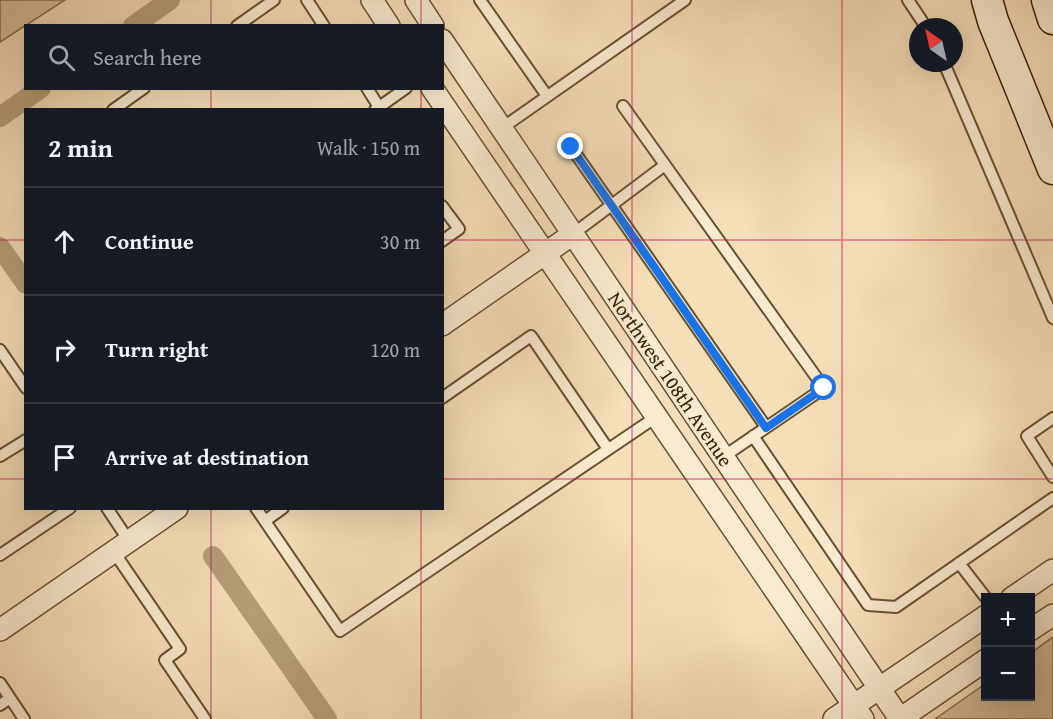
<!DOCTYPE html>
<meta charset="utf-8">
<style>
:root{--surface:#171b24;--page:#20242c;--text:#f1f3f6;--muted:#9ea1a6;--line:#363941}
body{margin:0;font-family:"Gentium Book Plus",serif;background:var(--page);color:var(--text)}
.controls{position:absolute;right:18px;bottom:18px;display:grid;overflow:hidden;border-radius:0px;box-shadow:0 6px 24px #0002}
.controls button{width:54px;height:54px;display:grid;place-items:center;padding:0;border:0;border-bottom:2px solid var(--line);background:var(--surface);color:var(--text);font:30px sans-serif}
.compass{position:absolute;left:909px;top:18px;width:54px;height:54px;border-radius:50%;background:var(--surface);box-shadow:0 6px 24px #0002;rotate:326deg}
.stop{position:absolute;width:18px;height:18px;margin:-14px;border:4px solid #1a73e8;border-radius:50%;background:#fff}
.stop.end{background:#1a73e8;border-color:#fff;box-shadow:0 2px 6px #0008}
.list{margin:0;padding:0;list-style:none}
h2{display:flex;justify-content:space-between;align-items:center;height:78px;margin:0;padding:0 24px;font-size:26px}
h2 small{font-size:20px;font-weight:400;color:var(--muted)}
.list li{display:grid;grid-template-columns:39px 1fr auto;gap:18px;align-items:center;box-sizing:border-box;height:108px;padding:0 24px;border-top:2px solid var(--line)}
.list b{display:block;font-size:22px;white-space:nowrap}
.list em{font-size:20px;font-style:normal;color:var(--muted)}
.icon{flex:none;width:33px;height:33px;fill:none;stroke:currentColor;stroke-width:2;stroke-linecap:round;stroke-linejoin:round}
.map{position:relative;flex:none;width:1053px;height:719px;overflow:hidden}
.search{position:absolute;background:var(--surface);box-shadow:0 6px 24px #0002;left:24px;top:24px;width:420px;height:66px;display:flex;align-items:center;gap:15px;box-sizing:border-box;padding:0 21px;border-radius:0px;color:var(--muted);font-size:22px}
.panel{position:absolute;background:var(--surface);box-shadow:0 6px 24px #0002;left:24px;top:108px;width:420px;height:402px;border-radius:0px}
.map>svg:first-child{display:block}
.green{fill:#d5bf99;stroke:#88704c;stroke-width:1.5}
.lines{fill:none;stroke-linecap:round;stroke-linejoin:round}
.canal{stroke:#b59f79;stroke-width:20}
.service-casing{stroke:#69512e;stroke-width:14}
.minor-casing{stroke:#69512e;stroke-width:24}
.secondary-casing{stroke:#3a2200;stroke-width:33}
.service{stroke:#f8ead1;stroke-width:10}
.minor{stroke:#f8ead1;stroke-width:21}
.secondary{stroke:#f8ead1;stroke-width:30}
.route{stroke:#1a73e8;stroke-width:8}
.grid{fill:none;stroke:#c2185b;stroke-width:1.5;stroke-opacity:0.55}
.labels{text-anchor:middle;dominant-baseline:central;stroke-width:6;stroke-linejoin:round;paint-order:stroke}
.street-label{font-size:20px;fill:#3a2200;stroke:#f8ead1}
</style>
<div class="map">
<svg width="1053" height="719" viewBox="0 0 1053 719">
<rect width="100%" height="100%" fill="#f5dfb8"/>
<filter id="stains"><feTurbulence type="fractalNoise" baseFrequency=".00333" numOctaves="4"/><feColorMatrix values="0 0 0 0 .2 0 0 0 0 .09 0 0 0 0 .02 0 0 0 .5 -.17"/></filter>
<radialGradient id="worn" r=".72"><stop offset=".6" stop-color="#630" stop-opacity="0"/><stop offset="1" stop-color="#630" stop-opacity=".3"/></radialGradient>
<path class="green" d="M0 0H65L0 42Z
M1053 637V719H935L985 684 986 696H1030L1031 653Z"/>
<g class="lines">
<path class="canal" d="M133 26 170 0
M0 117 41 88
M0 247 26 284
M213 556 327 719"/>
<g class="service-casing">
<path id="service" d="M307 0 324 26
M480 0 547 96
M908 0 926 27
M237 26 274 0
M944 63 1053 318
M367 88 379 107
M623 106 824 388 723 457
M113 110 144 88
M375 110 406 88
M502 128 685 0
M571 147 766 427
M442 206 459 229 442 241
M573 234 665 165
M0 350 26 388
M442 398 531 336 608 449
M1053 418 1027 436 1053 477
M753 436 868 605 896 607 1053 498
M0 456 26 440
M107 508 129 541
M256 508 340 631 656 417
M265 521 283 508
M114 552 180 649 165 660 205 719
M0 555 70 508
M959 563 986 598
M0 683 24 719
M0 705 10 698"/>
</g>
<g class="minor-casing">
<path id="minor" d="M372 0 389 26
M416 0 433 26
M442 40 900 719
M432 88 863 719
M442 325 573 234
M1012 598 1053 570
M0 630 177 508
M1030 630 1053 615
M834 719 986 616
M900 719 986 660"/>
</g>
<g class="secondary-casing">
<path id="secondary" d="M987 0 993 21 1053 169
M1047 0 1053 19"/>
</g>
<use href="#service" class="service"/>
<use href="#minor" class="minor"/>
<use href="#secondary" class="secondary"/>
</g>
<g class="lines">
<path class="route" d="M571 147 766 428 824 388"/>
</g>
<path class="grid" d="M211 0V26M421 0V26M632 0V719M842 0V719M211 88V110M421 88V110M0 240H26M442 240H1053M0 479H26M442 479H1053M211 508V719M421 508V719"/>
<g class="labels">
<g class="street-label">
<text transform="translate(671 379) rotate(56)">Northwest 108th Avenue</text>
</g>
</g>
<rect width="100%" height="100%" filter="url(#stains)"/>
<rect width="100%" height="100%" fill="url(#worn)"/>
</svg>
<div class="controls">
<button>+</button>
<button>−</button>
</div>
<svg class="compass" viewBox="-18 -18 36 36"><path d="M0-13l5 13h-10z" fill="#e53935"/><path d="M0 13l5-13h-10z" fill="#9ea1a6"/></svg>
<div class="stop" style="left:824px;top:388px"></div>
<div class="stop end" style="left:571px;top:147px"></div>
<div class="search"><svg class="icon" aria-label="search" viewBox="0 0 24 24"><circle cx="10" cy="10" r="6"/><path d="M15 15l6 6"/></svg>Search here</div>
<section class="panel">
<h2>2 min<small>Walk · 150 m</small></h2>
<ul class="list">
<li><svg class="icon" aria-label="ahead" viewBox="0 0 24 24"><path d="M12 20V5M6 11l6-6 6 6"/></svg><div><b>Continue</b></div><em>30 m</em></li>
<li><svg class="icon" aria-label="right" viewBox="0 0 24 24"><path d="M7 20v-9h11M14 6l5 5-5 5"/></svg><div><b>Turn right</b></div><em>120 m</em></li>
<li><svg class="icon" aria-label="arrive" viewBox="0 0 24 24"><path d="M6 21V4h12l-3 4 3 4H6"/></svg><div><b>Arrive at destination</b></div></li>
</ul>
</section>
</div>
